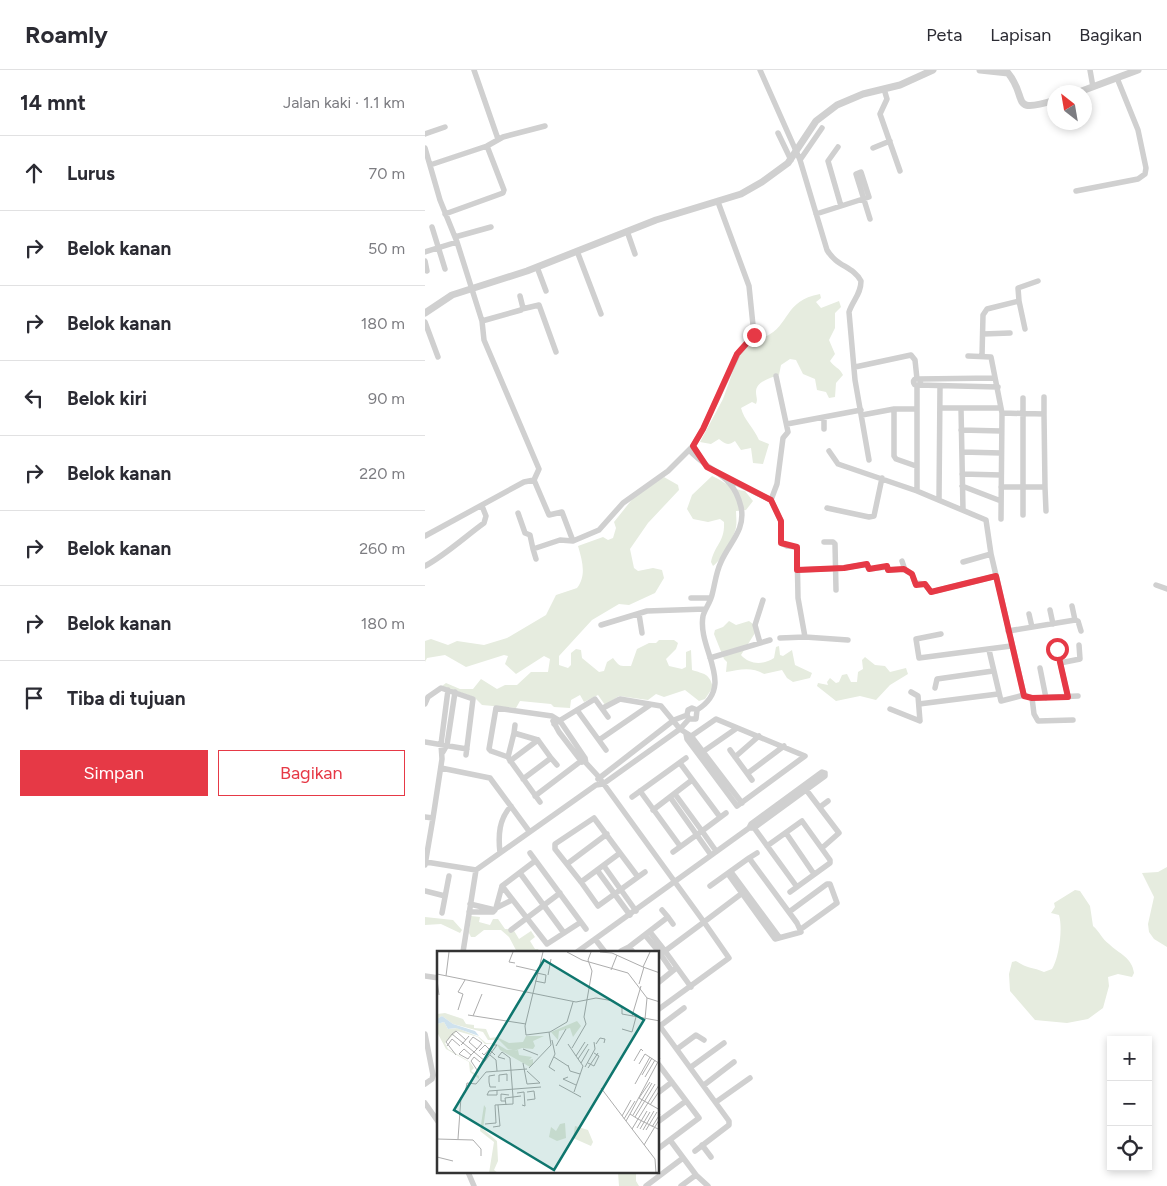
<!DOCTYPE html>
<html lang="id">
<meta charset="utf-8">
<style>
:root{--surface:#fff;--page:#f7f7f7;--text:#2b2b33;--muted:#7c7c81;--line:#e1e1e2;--accent:#e63946}
body{margin:0;font-family:Figtree,sans-serif;background:var(--page);color:var(--text)}
.controls{position:absolute;right:15px;bottom:15px;display:grid;overflow:hidden;border-radius:0px;box-shadow:0 2px 8px #0003}
.controls button{width:45px;height:45px;display:grid;place-items:center;padding:0;border:0;border-bottom:1px solid var(--line);background:var(--surface);color:var(--text);font:25px sans-serif}
.compass{position:absolute;left:622px;top:15px;width:45px;height:45px;border-radius:50%;background:var(--surface);box-shadow:0 2px 8px #0003;rotate:329deg}
.stop{position:absolute;width:15px;height:15px;margin:-11px;border:4px solid #e63946;border-radius:50%;background:#fff}
.stop.end{background:#e63946;border-color:#fff;box-shadow:0 1px 5px #0008}
.list{margin:0;padding:0;list-style:none}
h2{display:flex;justify-content:space-between;align-items:center;height:65px;margin:0;padding:0 20px;font-size:21px}
h2 small{font-size:16px;font-weight:400;color:var(--muted)}
.list li{display:grid;grid-template-columns:32px 1fr auto;gap:15px;align-items:center;box-sizing:border-box;height:75px;padding:0 20px;border-top:1px solid var(--line)}
.list b{display:block;font-size:19px;white-space:nowrap}
.list em{font-size:16px;font-style:normal;color:var(--muted)}
.actions{display:flex;gap:10px;padding:15px 20px}
.actions a{flex:1;padding:11px 0;border:1px solid var(--accent);border-radius:0px;text-align:center;font-size:18px;color:var(--accent)}
.actions .main{background:var(--accent);color:#fff}
.icon{flex:none;width:28px;height:28px;fill:none;stroke:currentColor;stroke-width:2;stroke-linecap:round;stroke-linejoin:round}
.map{position:relative;flex:none;width:742px;height:1116px;overflow:hidden}
header{display:flex;align-items:center;gap:30px;box-sizing:border-box;height:70px;padding:0 25px;background:var(--surface);border-bottom:1px solid var(--line)}
header strong{font-size:24px}
nav{display:flex;gap:28px;margin-inline-start:auto;font-size:18px}
main{display:flex}
aside{flex:1;background:var(--surface)}
.map>svg:first-child{display:block}
.green{fill:#e6ecdf}
.lines{fill:none;stroke-linecap:round;stroke-linejoin:round}
.minor{stroke:#d0d0d0;stroke-width:5.5}
.tertiary{stroke:#d0d0d0;stroke-width:7}
.route{stroke:#e63946;stroke-width:6}
.inset-road{fill:none;stroke:#adadad;stroke-width:1}
.view{fill:#0f766e;fill-opacity:0.15;stroke:#0f766e;stroke-width:2.5}
.inset-edge{fill:none;stroke:#333;stroke-width:2.5}
</style>
<header>
<strong>Roamly</strong>
<nav><a>Peta</a><a>Lapisan</a><a>Bagikan</a></nav>
</header>
<main>
<aside>
<h2>14 mnt<small>Jalan kaki · 1.1 km</small></h2>
<ul class="list">
<li><svg class="icon" aria-label="ahead" viewBox="0 0 24 24"><path d="M12 20V5M6 11l6-6 6 6"/></svg><div><b>Lurus</b></div><em>70 m</em></li>
<li><svg class="icon" aria-label="right" viewBox="0 0 24 24"><path d="M7 20v-9h11M14 6l5 5-5 5"/></svg><div><b>Belok kanan</b></div><em>50 m</em></li>
<li><svg class="icon" aria-label="right" viewBox="0 0 24 24"><path d="M7 20v-9h11M14 6l5 5-5 5"/></svg><div><b>Belok kanan</b></div><em>180 m</em></li>
<li><svg class="icon" aria-label="left" viewBox="0 0 24 24"><path d="M17 20v-9H6M10 6l-5 5 5 5"/></svg><div><b>Belok kiri</b></div><em>90 m</em></li>
<li><svg class="icon" aria-label="right" viewBox="0 0 24 24"><path d="M7 20v-9h11M14 6l5 5-5 5"/></svg><div><b>Belok kanan</b></div><em>220 m</em></li>
<li><svg class="icon" aria-label="right" viewBox="0 0 24 24"><path d="M7 20v-9h11M14 6l5 5-5 5"/></svg><div><b>Belok kanan</b></div><em>260 m</em></li>
<li><svg class="icon" aria-label="right" viewBox="0 0 24 24"><path d="M7 20v-9h11M14 6l5 5-5 5"/></svg><div><b>Belok kanan</b></div><em>180 m</em></li>
<li><svg class="icon" aria-label="arrive" viewBox="0 0 24 24"><path d="M6 21V4h12l-3 4 3 4H6"/></svg><div><b>Tiba di tujuan</b></div></li>
</ul>
<div class="actions"><a class="main">Simpan</a><a>Bagikan</a></div>
</aside>
<div class="map">
<svg width="742" height="1116" viewBox="0 0 742 1116">
<rect width="100%" height="100%" fill="#fff"/>
<path class="green" d="M395 224 396 228 391 232 396 238 414 231 416 237 410 243V258L404 270 410 284 405 291C409 297 415 298 418 305L411 313 410 327 404 328 401 322 392 320 390 309 378 304 371 290 365 289 356 295 354 305C346 308 331 311 331 322 331 327 333 329 331 334L327 332 316 338C319 350 329 358 334 370L344 374 338 394 328 393 326 378 316 380 310 371C303 376 300 374 294 369L286 374 275 372 298 329 312 290 333 262 337 261 340 267C366 255 358 231 395 224Z
M287 406C299 411 307 420 320 421L328 431 321 440 311 441C311 446 312 452 311 457 310 466 295 492 288 496L286 492C290 474 300 472 299 452L295 449 283 452 268 449 262 439 267 425Z
M239 407 253 415 254 420 223 453 205 479 209 498 213 501 228 498 237 500 239 508 230 523 204 535 194 534 167 550 134 586V595L143 598 146 595V583L151 579 156 580 157 588 174 602 179 601 182 592 188 588C195 597 194 596 206 596L212 579 224 573H231L234 570H249L253 573 251 579 241 589 244 596 257 599 261 597V582L266 580 267 600C279 604 284 603 288 617L280 629 274 631 260 620 239 627 231 624 223 630 194 626 180 635 173 625 159 632 155 625 146 630 145 638 129 637 126 634 95 631 91 638 57 635 49 627 17 616 21 613 35 619H48L56 609 72 619 80 615H92L106 602H123L125 589 119 586 91 604 80 594 83 586 79 585 41 597 20 585 2 588 0 592V571L6 569 23 575 32 571 59 575 82 568 121 545 131 525 152 518C162 505 157 490 153 476L178 467 183 470 188 468 191 458 189 452 209 427Z
M304 551 311 555 324 551 328 554 330 563 316 585C325 595 338 595 349 588L351 577 354 576 355 585 358 586 367 580 370 595 387 603 385 608 368 612 362 608 357 600 339 604C326 596 313 600 301 602L302 592 299 589 289 564 290 560 298 557Z
M440 587 450 595 460 596 465 602 481 598 483 604 465 615 451 630 435 626 411 631 392 616 393 613 403 615 402 612 405 608 411 613 414 612 417 605 422 604 426 612H432L433 602 438 599 437 590Z
M742 797V877L729 869 724 862 723 854 729 827 717 803 733 802Z
M650 820 655 821 665 836 668 856C675 862 677 869 684 874 694 884 707 887 709 903L707 907 693 904 683 907 684 916 678 938 663 949 642 953 610 950 585 921 584 904 587 892 591 891C603 899 608 897 619 902L627 899C634 888 638 858 634 845L626 843 630 837 629 833Z
M46 846 55 847 54 852 65 855 68 849H73L80 859H88L94 869 106 861 110 867 105 871 110 879H113L115 882H92L84 867 76 860H59L50 867H46L44 863Z
M0 847 28 850 37 860 35 863 16 854 0 855Z
M193 1102H211V1111L214 1116H194Z"/>
<g class="lines">
<path class="minor" d="M49 0 73 69
M335 0 375 90 402 180C412 197 428 196 436 211 436 224 428 230 424 242L430 310 444 390
M665 0 668 17
M459 19 462 29 455 44 475 101
M353 63 366 90
M0 64 20 57
M62 76 78 67 120 56
M413 77 403 91 416 136
M0 78 15 130 32 172 57 251 59 270 114 399 109 410 124 445 137 442 148 471 174 460 198 433 243 401 268 376 278 359 313 284 329 265 324 216 293 132
M448 78 465 71
M375 90 397 58
M5 95 62 76 79 120 78 123 20 144
M651 121 713 109 720 104 721 98 713 60 692 8
M391 144 438 129 444 127 436 102 431 104 445 149
M7 157 20 199
M202 161 210 184
M30 167 66 157
M152 181 176 244
M0 182 32 172
M0 191 2 201
M112 197 121 221
M594 231 593 218 613 211
M97 239 114 235 131 282
M57 251 96 240 98 238 95 226
M0 252 13 287
M558 264 585 263
M543 286 566 287 577 343 576 449
M557 286 558 245 562 239 594 231 600 259
M430 297 486 285 490 290 492 309
M488.5 312a3.5 3.5 0 1 1 7 0a3.5 3.5 0 1 1-7 0Z
M493 309 570 308
M493 315 573 317
M598 328V445
M515 338H576
M536 338 538 440
M469 339V386L471 389 491 396
M619 344V327
M437 345 469 339H490
M399 348V359
M362 354 436 340
M536 360 576 361
M268 376 279 393
M264 380C286 404 308 403 316 437 321 460 304 473 296 492 291 502 290 514 287 525 285 533 280 539 278 546 272 580 312 615 272 640
M404 381 413 394 492 421V315
M537 382 576 383
M537 404 576 405
M305 410 346 430 356 451V473L362 476 372 477 373 528 380 567 423 570
M537 416 576 431
M576 417H620L619 344 577 343
M620 417 621 441
M492 421 561 450 566 484 599 625
M346 430 352 414 358 368 363 362 351 306
M514 430 515 317
M402 438 444 447 449 446 457 408
M93 443 100 463 105 465 108 479 135 470 148 471
M0 466 99 412 109 410
M399 472H408L410 474 411 520
M108 479 111 489
M477 491 480 500 487 504 490 513 500 514 506 522 571 506
M538 492 566 484
M0 496C19 486 41 466 59 453L61 446 57 436
M373 500 419 498 442 494 444 499 462 497 463 500 479 499
M731 515 742 519
M266 528H286
M647 536 650 550
M625 540 628 554
M214 544 217 563
M604 544 607 557
M176 555 222 541 280 539
M583 561 650 550 653 551 656 561
M516 564 491 569 494 588 586 576
M355 568 380 567
M335 573 330 555 338 530
M632 579 643 627
M564 580 576 631 599 625 607 628 653 626
M285 588 345 570
M635 593 655 589 654 575
M615 598 621 628
M510 618 512 609 568 601
M607 628 609 644 613 651 648 650
M0 634 3 627 16 618 48 629 41 685
M494 634 573 624
M178 638 195 629 236 636 255 659 266 666 317 733
M465 639 495 651 493 626 486 622
M152 640 181 680
M128 651 134 662 157 692
M129 654 170 629 183 647
M89 663 90 655
M261 664 262 669 312 736 380 686 291 649 262 669
M113 670 89 663 83 687 66 681 64 679 71 638 127 646 135 651 160 688 161 693 173 706 279 852 240 881 266 917
M174 670 225 635
M0 672 42 679
M305 680 327 710
M18 682 22 675 30 622
M276 683 312 658
M310 687 334 666
M126 688 132 695
M84 689 115 732
M85 691 113 670 126 688 98 709
M255 693 295 747
M16 698 65 708 104 761
M323 703 359 676
M173 709 249 650 262 645
M379 717 414 763 397 778
M215 721 255 776
M110 726 160 688
M207 727 261 688
M245 727 286 785
M395 737 403 731
M228 740 267 710
M0 747 8 748 0 795
M8 748 17 689 16 674 23 620
M327 755 372 817
M324 758H329L400 706V703
M361 763 389 804
M342 776 377 751 405 790V793L365 822
M291 781 277 761 301 743
M248 782 277 761 250 724
M75 783C73 765 74 749 86 736
M105 783 161 859
M195 783 213 807 173 836 156 812Z
M324 788 332 783
M110 791 77 816 122 874 156 852
M1 792 51 800
M142 794 182 764
M179 796 211 841
M172 800 205 845
M306 802 354 867
M95 803 139 863
M213 807 220 802
M156 812 130 779V774L169 748 195 783
M285 816 324 788 372 853 376 862 350 869 303 804
M0 821 20 826
M45 834 70 840
M71 838 87 830
M237 840 243 847
M44 842H68L71 838 77 816
M364 842 402 814H405L412 833 376 859
M17 843 24 806
M86 860 135 823
M225 862 240 881 235 884
M220 865 234 882
M170 869 180 882
M196 881 204 877
M38 882 51 800 171 715 178 714 255 659 264 649H271L272 640 267 638 263 640 262 645 264 649
M152 882 324 758 326 754 397 702 400 703
M208 882 204 877 243 847 248 854
M234 882 247 901
M0 906 14 908
M234 912 250 899
M234 939 304 888 279 852 320 821
M234 955 304 1051V1055L270 1081
M235 956 259 938
M0 964 8 1005 7 1009 0 1014
M252 979 271 965 279 970
M234 995 274 1048 234 1078
M266 997 299 973
M279 1015 309 992
M234 1022 247 1012
M291 1032 325 1008
M0 1033 14 1053
M234 1051 261 1031
M245 1070 271 1105 256 1116
M277 1075 286 1087
M43 1102 49 1116
M271 1105 283 1116
M221 1116 258 1088"/>
<path class="tertiary" d="M555 0 583 3C604 28 583 45 630 30
M654 22 713 0
M0 243 27 225 102 201 231 150 316 124 337 112 363 93 391 51 412 35 438 24 475 15 508 0"/>
</g>
<g class="lines">
<path class="route" d="M329 265 312 284 278 359 268 376 282 397 346 430 356 451V473L372 477V500L419 498 442 494 444 499 462 496 463 500 479 499 487 504 491 515 500 514 506 522 571 506 599 626 607 628 643 627 632 579"/>
</g>
<g transform="translate(12 881)">
<rect width="222" height="222" fill="#fff"/>
<path d="M8 62 26 68 29 73 37 74V77L49 78 53 87 60 86 72 92 86 91 89 85H107L96 90 98 95 96 98 85 97 77 100 81 99 82 104 95 106 92 109 96 108V113L93 116 63 99 60 93 70 99 76 98H71L62 89H51L46 81 16 73 5 65 0 68V63ZM140 70 144 75 136 86 133 77 122 80 121 89 114 81ZM7 71 11 78 20 77 42 86 49 92 59 93H48L41 86 20 80 8 92 11 98 33 111 37 117 34 120 42 125V128L33 121 32 111 9 98 0 81V73ZM47 154 49 157 46 178 60 190 61 210 57 219 61 222H52L57 191 43 180ZM128 172 129 187 120 190 112 186 114 176 119 180 123 173ZM138 175 151 179 156 191 154 195 136 187Z" fill="#e6ecdf"/>
<path d="M5 65 16 73 38 80 42 85 19 77 11 78 7 71 0 73V68Z" fill="#cfe2ee"/>
<path class="inset-road" d="M76 1 72 11 78 12M106 1 88 75 89 84 113 81 130 71 136 51M130 1 145 9 191 22 210 47 223 51M163 1 175 2 206 16M213 1 206 16 223 22M79 15 101 20M174 19 180 4M0 23 139 51 159 47 177 50 185 57V63L223 70M111 24 114 8M9 25 12 1M0 29 2 44M98 30 108 32 109 24 100 22M202 33 207 16M21 59 26 43 21 41 28 29M31 64 89 73M36 65 45 43M195 65 204 35M208 68 210 47M185 78 195 81 199 66M15 83 19 80 29 89M115 89 118 103 112 116 118 120M131 93 139 105 148 91M159 93 163 87 168 88 167 92M24 94 26 92 48 110 40 119 34 110 37 106 43 111M10 95 15 88 23 95M119 95 129 78M135 97 149 73 147 66 155 20 151 9 154 1M86 98 101 104M42 100 48 94 58 104M45 102 47 104 56 94H60M19 104 9 91 15 83 26 92 32 85M34 104 27 98 22 103 31 108 34 104 40 98 45 92 36 86 32 91 40 98M53 104 59 109 60 120M117 106 131 115M68 108 61 106 65 101 73 107 76 146 68 147 69 154M141 108 151 93M48 110 60 94M197 110 204 98 206 100M86 112 90 133M144 112 152 98M151 112 157 115 162 105 157 102M202 113 208 103 220 111M131 114 133 120 143 123M148 116 158 98 157 91M92 117 114 94 112 81M151 117 161 102M90 120 103 132 90 133M58 124 52 125V131L53 136H59M205 124 215 107M131 126 126 128 139 134M208 126 218 109M62 131V124L70 123V130M213 131 202 147 223 159M198 133 213 106M122 134 144 146M222 134 201 168 193 163 223 107M164 137 189 170M60 139V144H50L52 140 104 136M137 141 146 115 139 105M80 142 87 141 88 155 85 154M90 149 98 148 97 140 90 141M68 150H64V143L72 144M213 154 223 139M193 163 189 170 218 208 219 222M196 164 215 132M185 165 194 149M198 166 218 133M187 168 198 150M48 173 59 172 58 154 76 153V146L84 145M56 176 63 175 61 154M215 176 223 163M200 177 210 160M195 178 201 168 223 179M203 178 213 161M206 179 217 160M209 179 220 161M0 188 36 189 44 198V205M21 188 24 146 28 142 30 132 39 133 49 121 90 118M207 194 222 169M0 206 16 210"/>
<path class="view" d="M107 9 207 69 117 219 17 159Z"/>
<rect width="222" height="222" class="inset-edge"/>
</g>
</svg>
<div class="controls">
<button>+</button>
<button>−</button>
<button><svg class="icon" aria-label="locate" viewBox="0 0 24 24"><circle cx="12" cy="12" r="6"/><path d="M12 2v4M12 18v4M2 12h4M18 12h4"/></svg></button>
</div>
<svg class="compass" viewBox="-18 -18 36 36"><path d="M0-13l5 13h-10z" fill="#e53935"/><path d="M0 13l5-13h-10z" fill="#7c7c81"/></svg>
<div class="stop" style="left:632px;top:579px"></div>
<div class="stop end" style="left:329px;top:265px"></div>
</div>
</main>
